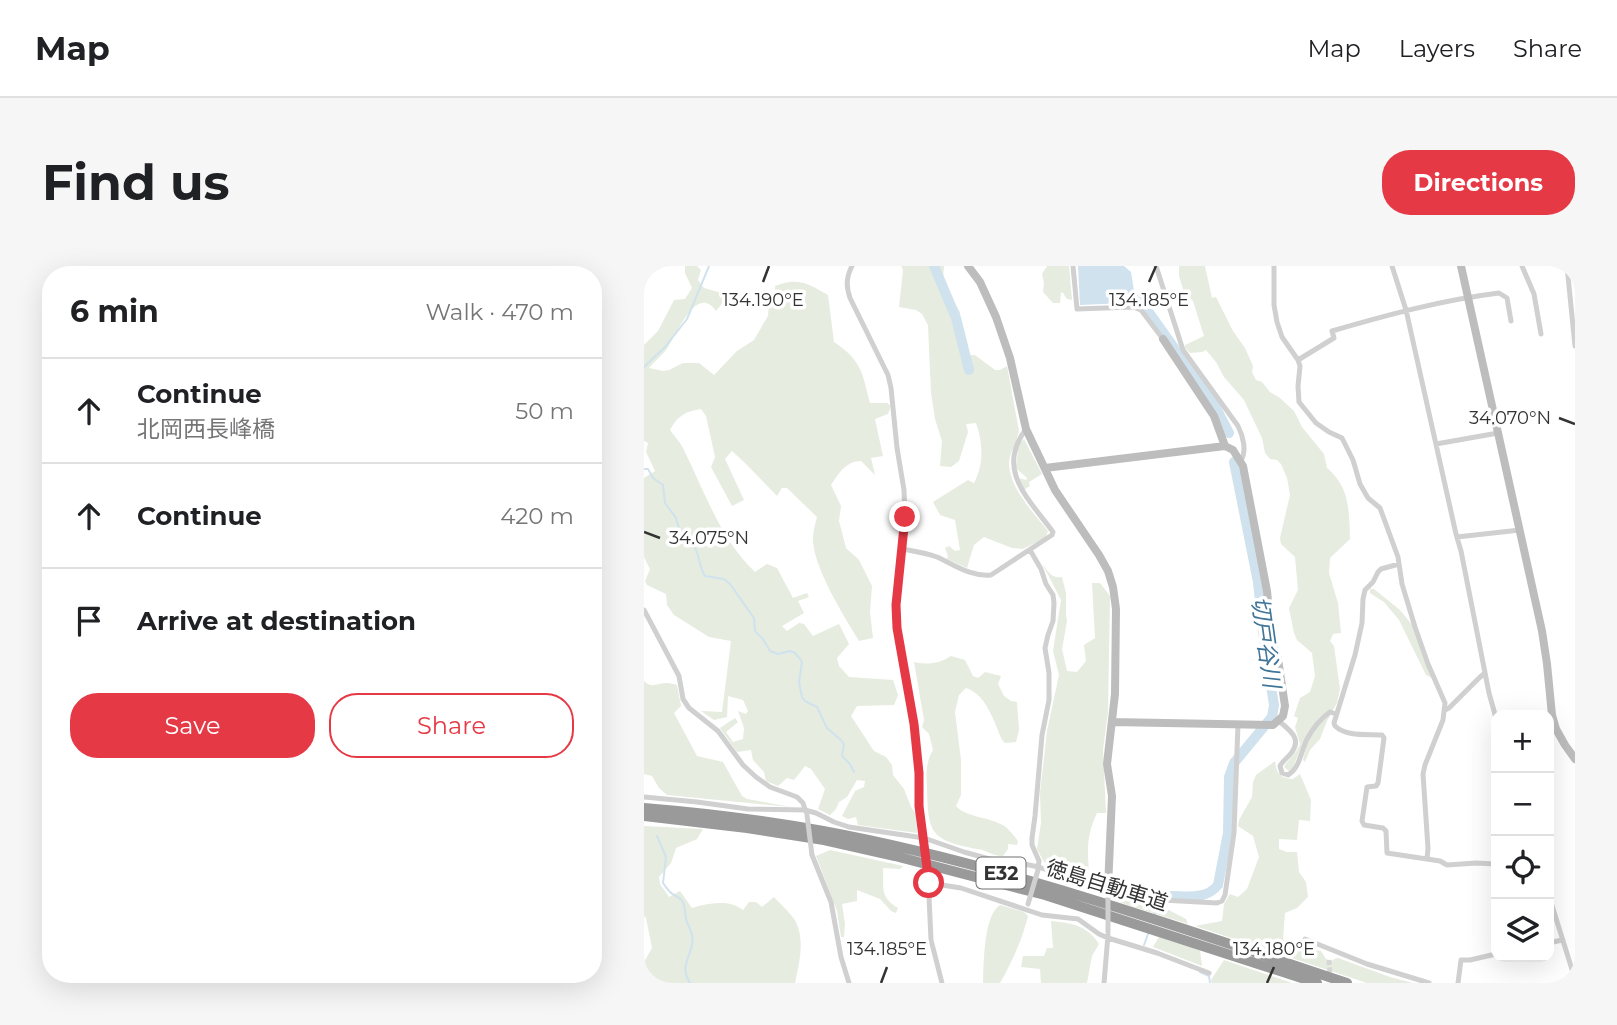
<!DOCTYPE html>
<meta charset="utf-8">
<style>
:root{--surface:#fff;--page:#f6f6f6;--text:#202124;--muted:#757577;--line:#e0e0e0;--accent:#e63946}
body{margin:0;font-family:Montserrat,"Noto Sans JP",sans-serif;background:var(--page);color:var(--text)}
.controls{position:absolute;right:21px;bottom:21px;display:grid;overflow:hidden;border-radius:14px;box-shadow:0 7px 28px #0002}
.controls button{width:63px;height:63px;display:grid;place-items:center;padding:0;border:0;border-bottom:2px solid var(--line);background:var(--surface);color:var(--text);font:35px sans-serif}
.stop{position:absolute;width:21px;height:21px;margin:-16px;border:5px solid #e63946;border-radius:50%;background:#fff}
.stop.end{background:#e63946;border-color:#fff;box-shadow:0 2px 7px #0008}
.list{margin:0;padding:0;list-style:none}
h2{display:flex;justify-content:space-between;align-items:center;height:91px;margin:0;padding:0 28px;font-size:30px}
h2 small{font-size:23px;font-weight:400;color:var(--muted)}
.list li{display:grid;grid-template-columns:46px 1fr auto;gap:21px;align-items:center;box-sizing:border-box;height:105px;padding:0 28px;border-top:2px solid var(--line)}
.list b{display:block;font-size:26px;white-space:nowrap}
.list p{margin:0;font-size:23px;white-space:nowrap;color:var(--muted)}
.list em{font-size:23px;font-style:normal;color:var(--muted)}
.actions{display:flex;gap:14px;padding:21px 28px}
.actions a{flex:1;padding:16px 0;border:2px solid var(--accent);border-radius:28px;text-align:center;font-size:24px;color:var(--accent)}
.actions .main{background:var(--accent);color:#fff}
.icon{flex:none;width:38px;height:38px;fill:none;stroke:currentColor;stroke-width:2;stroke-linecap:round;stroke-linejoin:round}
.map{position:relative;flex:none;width:931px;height:717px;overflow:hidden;border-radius:28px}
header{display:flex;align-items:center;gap:42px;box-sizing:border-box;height:98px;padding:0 35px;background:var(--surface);border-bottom:2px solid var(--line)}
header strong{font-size:33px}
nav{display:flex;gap:38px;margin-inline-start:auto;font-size:24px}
.intro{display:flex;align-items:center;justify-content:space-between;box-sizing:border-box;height:168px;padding:0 42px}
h1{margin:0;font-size:49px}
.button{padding:18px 32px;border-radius:28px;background:var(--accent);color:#fff;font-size:24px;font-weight:700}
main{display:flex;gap:42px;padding:0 42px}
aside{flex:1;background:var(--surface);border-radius:28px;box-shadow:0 7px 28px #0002}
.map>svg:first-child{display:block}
.green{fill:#e6ecdf}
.water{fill:#cfe2ee}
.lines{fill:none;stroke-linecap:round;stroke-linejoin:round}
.stream{stroke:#cfe2ee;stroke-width:2}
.river{stroke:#cfe2ee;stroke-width:10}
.street-tunnel{stroke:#d6d6d6;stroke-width:5;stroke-dasharray:5 2.5;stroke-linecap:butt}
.street{stroke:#d0d0d0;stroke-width:5}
.secondary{stroke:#bdbdbd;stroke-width:8}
.highway{stroke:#9a9a9a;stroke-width:10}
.street-bridge{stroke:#d0d0d0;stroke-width:5}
.route{stroke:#e63946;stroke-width:9}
.ticks{fill:none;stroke:#333;stroke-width:2.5}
.labels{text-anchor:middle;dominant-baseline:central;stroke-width:7;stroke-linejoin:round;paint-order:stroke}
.shield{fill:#fff;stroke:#707070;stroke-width:2}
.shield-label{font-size:19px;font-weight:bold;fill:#333}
.street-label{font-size:21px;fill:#333;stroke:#fff}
.water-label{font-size:23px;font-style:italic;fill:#3f7597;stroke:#fff}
.ticks-label{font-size:18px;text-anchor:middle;fill:#333;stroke:#fff;stroke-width:7;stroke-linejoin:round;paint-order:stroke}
</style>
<header>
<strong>Map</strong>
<nav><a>Map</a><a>Layers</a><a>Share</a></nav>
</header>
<div class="intro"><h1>Find us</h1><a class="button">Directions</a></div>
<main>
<aside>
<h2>6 min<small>Walk · 470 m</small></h2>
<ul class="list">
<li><svg class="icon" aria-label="ahead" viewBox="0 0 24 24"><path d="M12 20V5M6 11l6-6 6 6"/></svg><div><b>Continue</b><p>北岡西長峰橋</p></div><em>50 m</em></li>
<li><svg class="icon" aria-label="ahead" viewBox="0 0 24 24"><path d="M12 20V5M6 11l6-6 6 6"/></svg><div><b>Continue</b></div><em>420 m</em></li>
<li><svg class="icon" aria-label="arrive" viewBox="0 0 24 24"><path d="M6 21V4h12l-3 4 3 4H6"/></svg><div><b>Arrive at destination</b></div></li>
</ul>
<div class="actions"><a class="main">Save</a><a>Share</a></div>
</aside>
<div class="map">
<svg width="931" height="717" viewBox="0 0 931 717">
<rect width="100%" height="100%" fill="#fff"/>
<path class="green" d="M41 0H53L57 4 54 14 60 22 85 29 72 45C52 17 33 69 24 81 19 89 10 95 5 102L19 105 25 104 39 97H55L70 109 93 85 110 74 124 50 125 37 132 31 131 20C153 11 164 17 184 29L190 76C218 95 218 106 226 137H243L247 140 244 148 231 153 239 190 227 192 231 209 217 195C202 195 195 207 187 219L197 240 195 255 202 282 215 294 228 320 226 346 229 372 215 375C200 350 169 301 169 273 169 266 171 258 173 251L143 222H138L133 230 101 197 88 185 81 193 100 234 88 240 67 201 71 191 62 150 57 143C42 145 33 150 26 164 30 170 36 176 39 182 60 224 76 273 111 306L123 298 133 302 149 332 163 327 165 331 154 335 160 347 138 360 143 365 155 357 160 358 169 370 195 358 205 378 193 392 195 400 205 411 249 414 254 429 250 439 213 440 207 450 230 485 242 491 248 499 249 509 260 523 267 541 272 548 273 567 214 559 212 551 204 553 198 550 211 525 220 521 221 515 213 514 203 531 195 536 192 543 186 549 174 543 181 523 167 503 161 500 150 514 143 512 134 520 122 515 120 506 109 494 107 484 93 486 76 462 91 452 94 456 82 466 89 476 99 473 100 462 94 445 102 448 104 445 99 434 84 430 83 451 70 454 57 445 78 446 87 375 65 371 30 349 23 339 22 328 3 319 1 315 6 303 0 291V212L11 205 2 186 4 177 0 175V79L14 65 30 34 41 33 48 22 41 7Z
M257 0H300L299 13 305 28 316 46 318 89H331L351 104H356L363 100 375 165 372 176 376 177 380 173 398 208 385 216 386 220 380 224 375 212 382 214 383 212 372 202 374 184 369 182C367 187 365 192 365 198 366 223 389 246 404 265L402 271 379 283 368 282 340 271 330 279 323 302 303 293 304 290 301 282 305 280 311 285 316 284 311 254 296 249 289 236 324 214 330 217C340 199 339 176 332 157L322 158 324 166 315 195 307 201 296 200 298 175 291 153 287 127 284 59 278 48 272 44 255 41 259 4Z
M403 0H425L428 34 423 33 419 27 417 26 416 37H409L399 26 400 17 398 8Z
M535 0H561L568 32 572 31 589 65 601 82 609 100 608 106 612 114 618 116 626 126 636 132 650 145 658 161 680 188 683 202C706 221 705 245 706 273L686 292 685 307 694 337 697 367 689 368 686 375 690 380 696 423 693 437 683 455 676 473 666 484 661 496 659 494 662 482 659 478 648 503 645 505 640 501C645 492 651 490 656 478L651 461 654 452 650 450 656 432 666 426 671 410 668 387 653 374 650 367 645 342 654 324 651 291 637 278 636 272 646 229 643 212 637 198 633 194 626 193 621 187 618 172 600 134 580 111 572 96 562 84 558 86 546 87 541 82V79L560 70 549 35 540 26 535 10Z
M398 297C404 305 407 313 418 311L422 327V349L423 355 418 383 423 405 433 406 442 395 440 379 451 372 448 317H456L466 330 464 446 459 484 462 547H453C443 568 443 582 445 605L427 607 410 601 400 596 393 583 397 557 396 527 403 465 415 409 409 385 417 334Z
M726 323H730L756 344 769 360 788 412 782 409 755 354 740 336 726 327Z
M307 390 321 394 329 410 334 412 341 406 357 410 354 418 360 430 367 435 373 436 375 464 372 476 361 477 358 474C350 456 343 429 322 422L315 429 311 446 317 494V529L312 540C322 552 350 551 363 562 367 566 371 571 374 575L373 579 364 578V583L359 590C348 590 343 584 333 583 286 574 284 567 283 521 282 507 282 496 289 484L285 468 278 461 280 454 270 396C285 399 294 398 307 390Z
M0 415C8 423 13 417 23 417 26 417 30 418 33 419L37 440 30 447 53 490 79 496 98 530 103 533 147 541 23 529 15 522 8 510 0 508Z
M631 495C632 507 636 512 649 513L656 508 667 534 666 555 655 554 653 574 635 573V583L643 586H653L655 606 662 616 664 631 653 642 641 647 639 673C647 680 657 688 665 679L668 683 677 685 682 693 688 695 690 693 694 692 746 711 769 717H723L551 660 578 655 580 638 586 628 594 631 603 623 615 591 609 570 594 560 595 554 608 531 609 516 612 509Z
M0 560 59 563 53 573 32 582 27 597 15 611 16 618 25 631 36 625 48 642C64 637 85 633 99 644L105 636H112L118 641 130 631C137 639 147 647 152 656 161 675 155 698 151 717H0V696L8 682 2 652 0 650Z
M186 584 259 600 256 603 239 602C240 622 235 630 254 642L252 647 247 645 236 633 213 624V635L198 638 201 658 200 671H197L193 645 172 590Z
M469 624 513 638 542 653 544 658 471 635Z
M356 639 380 646 384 650C378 674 368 696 356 717H339C340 698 339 650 356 639Z
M407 655C427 657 443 659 455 678L448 690 443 717H397L396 703 377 701 379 690H400L403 682H409Z
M515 671 556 684 558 700 509 681Z
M580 694 648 717H568L567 714Z"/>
<path class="water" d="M434 0H480L487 6 490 25 481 37 436 39Z"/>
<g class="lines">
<path class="stream" d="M0 101 21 81 43 53 65 0
M0 203H4L9 212 19 219 21 237 32 252 38 274C42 276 46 277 49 280 56 286 54 300 61 310L80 313 86 318 110 352 111 365 119 373 126 385 134 388 146 385 151 387 156 393 158 396 155 416 158 431 161 435 173 441 183 462 197 474 200 478 198 490 206 498 210 506
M13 570 22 591 19 617C21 620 23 623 26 626 30 630 36 631 39 636 41 641 41 647 42 653 43 658 47 663 48 669 52 687 33 698 46 717
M510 650 514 637
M500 679 504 668
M556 706 565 710 566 717"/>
<path class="river" d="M290 0 312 52 325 104
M488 28 496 34 570 138 585 167
M526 630C543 630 562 634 574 619L584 567 585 511 590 497 628 451 630 439 621 383 614 316 590 196"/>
<path class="street-tunnel" d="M685 694 686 710"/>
<path class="street" d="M208 0C202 12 202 20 206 32L244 109 247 122 253 182 260 224 261 251 252 339 253 362 270 458 275 507V539L280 572
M429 0 433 43 489 41 497 44 519 73
M512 0 539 84 594 160C599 170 603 185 597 194
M630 0V39L633 56 638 71 654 94 656 100 654 120 655 136 672 157 685 166 698 172 709 194 716 218 724 232 736 242 754 291 758 318 771 361 784 398 801 437 799 454 781 499 779 508 784 582 783 593
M748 0 762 44 812 268 817 285 845 427 852 452
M878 0 890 28 897 68
M923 0 931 80
M654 94 690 72 688 65C743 49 798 34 855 27L863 32 867 55
M792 178 854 167
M813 271 876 264
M259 283C270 285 282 287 293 291 311 299 327 311 347 309L408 269 409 266C385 233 351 204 382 163
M386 284 397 303 402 318 409 329 410 337 409 355 404 369 401 382 405 407V434L398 469 391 550 388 572V579L395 595 394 603
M755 298 737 303 734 306 729 316 721 324 719 333 718 357 711 389 690 457 691 460C703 471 722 468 738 469L740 472 734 517 732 520 723 521 718 555 720 559 739 562 742 565 743 587 796 595 803 599 832 597 852 598
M0 344 35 410 39 433 45 442 74 465 99 499 112 511 126 521 153 531 159 537 162 546
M801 444 805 442 835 412 841 407
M635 455C645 464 658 472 648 486 645 491 639 494 636 500L638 507 644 509C656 502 657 485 663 473 669 462 676 453 686 446L692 448
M0 531 53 536 104 543 161 544 172 547 190 556 205 561 280 572 320 586 349 594 380 598 395 601 422 611 464 617 518 634 573 637 578 635 581 629 590 567 594 458
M168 589 187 636 197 691 205 717
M284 609 287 674 298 717
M285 617 317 622 398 649 434 653 455 668 464 672 513 687 565 707
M905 630 931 713
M661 673 723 698 785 717
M905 677 918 674
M460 717 464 669
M814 717 817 694H826L852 688"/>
<path class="secondary" d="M324 0 336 16 352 51 366 92 382 163 411 224 455 289 464 305 469 321 472 343 471 428 463 498 468 530 464 622
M817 0 898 365 903 398 908 449 912 463 921 479 931 493
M0 1V0
M519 73 570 150 581 180
M401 202 581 180 589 184 599 200 623 325 628 376 634 393 641 440 639 450 629 459 468 456"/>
<path class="highway" d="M0 542C60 547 120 554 179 565 358 598 531 660 703 717
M0 550 103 562 180 574 251 590 401 629 673 717"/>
<path class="street-bridge" d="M163 549 168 589
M280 575 284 609
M464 622V666
M384 638 394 604"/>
</g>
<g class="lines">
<path class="route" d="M261 251 252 339 253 362 270 458 275 507V540L285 617"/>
</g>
<path class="ticks" d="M119 16 125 0M505 16 512 0M915 152 931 158M0 266 16 272M237 717 243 701M623 717 630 701"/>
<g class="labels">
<rect class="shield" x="332.5" y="591.5" width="49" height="31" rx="5"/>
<g class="shield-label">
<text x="357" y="607">E32</text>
</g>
<g class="street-label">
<text transform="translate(463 619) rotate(17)">徳島自動車道</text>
</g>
<g class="water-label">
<text transform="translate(622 376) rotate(82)">切戸谷川</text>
</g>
</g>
<g class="ticks-label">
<text x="119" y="40">134.190°E</text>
<text x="505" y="40">134.185°E</text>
<text x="866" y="158">34.070°N</text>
<text x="65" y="278">34.075°N</text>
<text x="243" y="689">134.185°E</text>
<text x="630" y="689">134.180°E</text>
</g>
</svg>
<div class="controls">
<button>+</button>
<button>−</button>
<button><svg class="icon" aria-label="locate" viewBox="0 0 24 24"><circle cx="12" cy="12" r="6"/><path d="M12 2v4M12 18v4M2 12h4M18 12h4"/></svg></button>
<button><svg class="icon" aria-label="layers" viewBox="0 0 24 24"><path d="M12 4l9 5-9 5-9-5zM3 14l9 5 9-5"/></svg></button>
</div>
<div class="stop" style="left:285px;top:617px"></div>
<div class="stop end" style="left:261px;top:251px"></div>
</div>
</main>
